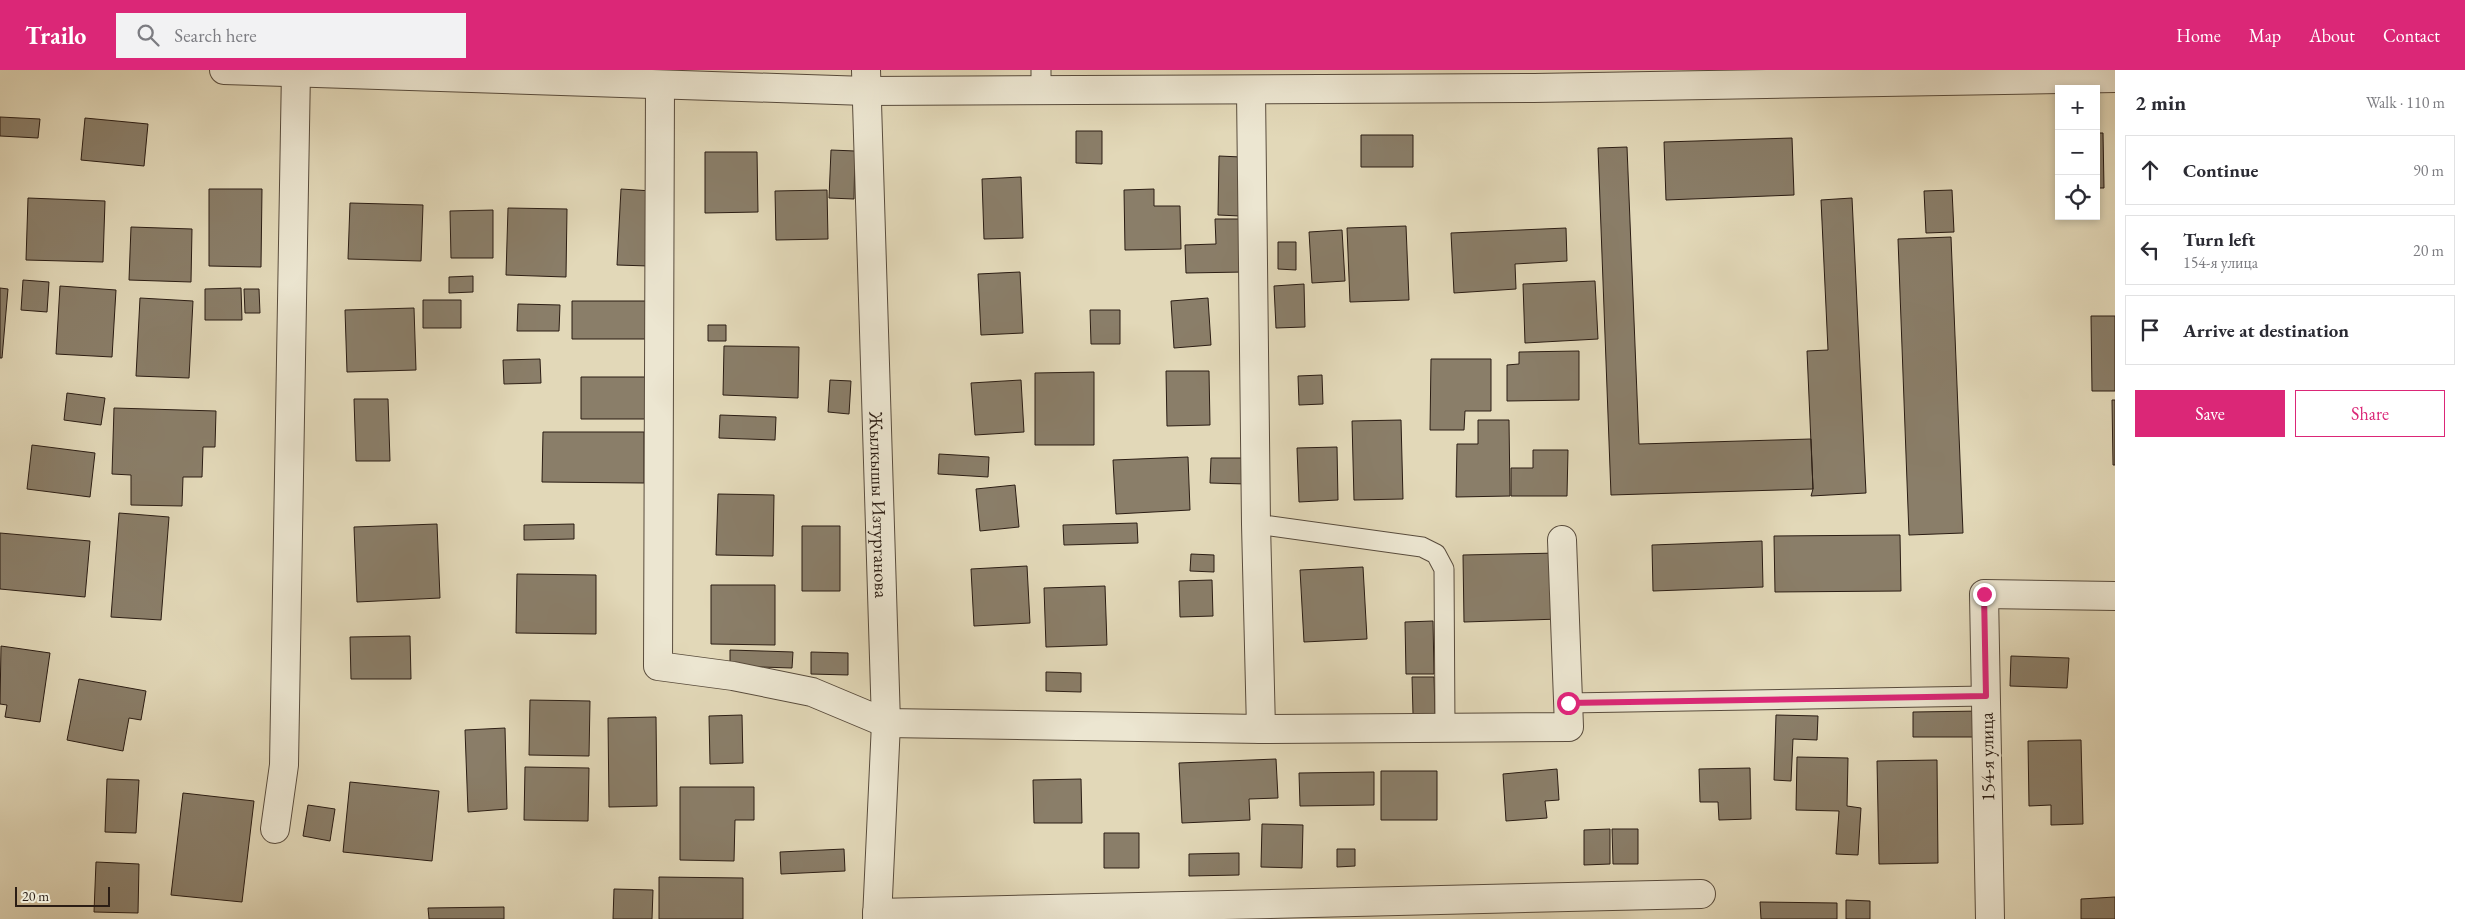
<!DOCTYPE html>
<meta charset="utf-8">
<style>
:root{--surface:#fff;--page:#f2f2f3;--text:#2b2b33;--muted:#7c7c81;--line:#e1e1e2;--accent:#db2777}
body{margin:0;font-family:"EB Garamond",serif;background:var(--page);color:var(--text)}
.controls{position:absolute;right:15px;top:15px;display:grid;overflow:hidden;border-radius:0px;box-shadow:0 2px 8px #0003}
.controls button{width:45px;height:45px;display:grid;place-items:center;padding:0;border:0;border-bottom:1px solid var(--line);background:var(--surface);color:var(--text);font:25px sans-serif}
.scale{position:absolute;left:15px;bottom:12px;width:95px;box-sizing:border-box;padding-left:5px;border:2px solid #2b1d14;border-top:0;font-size:14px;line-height:18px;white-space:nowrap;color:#2b1d14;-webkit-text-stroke:4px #ece6d1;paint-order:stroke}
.stop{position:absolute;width:15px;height:15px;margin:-11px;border:4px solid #db2777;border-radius:50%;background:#fff}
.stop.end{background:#db2777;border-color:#fff;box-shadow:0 1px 5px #0008}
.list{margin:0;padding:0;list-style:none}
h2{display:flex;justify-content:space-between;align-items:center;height:65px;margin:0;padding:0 20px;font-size:21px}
h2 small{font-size:16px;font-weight:400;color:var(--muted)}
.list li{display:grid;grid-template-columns:32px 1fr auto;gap:15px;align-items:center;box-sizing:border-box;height:70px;margin:0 10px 10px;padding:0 10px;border:1px solid var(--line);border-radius:0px}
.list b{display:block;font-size:19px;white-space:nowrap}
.list p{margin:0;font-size:16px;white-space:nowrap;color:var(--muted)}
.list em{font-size:16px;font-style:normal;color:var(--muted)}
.actions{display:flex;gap:10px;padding:15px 20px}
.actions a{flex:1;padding:11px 0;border:1px solid var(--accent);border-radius:0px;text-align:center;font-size:18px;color:var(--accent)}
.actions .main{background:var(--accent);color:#fff}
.icon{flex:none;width:28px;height:28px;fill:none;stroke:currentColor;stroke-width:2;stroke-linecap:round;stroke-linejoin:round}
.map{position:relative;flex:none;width:2115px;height:849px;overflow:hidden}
header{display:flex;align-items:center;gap:30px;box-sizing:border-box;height:70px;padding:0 25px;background:var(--accent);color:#fff}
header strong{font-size:24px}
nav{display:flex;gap:28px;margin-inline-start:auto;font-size:18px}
.search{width:350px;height:45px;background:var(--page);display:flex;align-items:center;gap:12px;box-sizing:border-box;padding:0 18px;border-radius:0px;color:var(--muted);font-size:19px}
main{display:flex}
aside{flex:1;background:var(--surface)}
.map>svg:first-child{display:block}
.building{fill:#8a7e69;stroke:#2b1d14}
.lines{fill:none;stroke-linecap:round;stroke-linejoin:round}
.lane-casing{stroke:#594c3d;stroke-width:21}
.street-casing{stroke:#594c3d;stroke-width:30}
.lane{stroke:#ece6d1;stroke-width:19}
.street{stroke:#ece6d1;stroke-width:28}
.route{stroke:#db2777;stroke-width:6}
.labels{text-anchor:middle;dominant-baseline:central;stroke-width:5;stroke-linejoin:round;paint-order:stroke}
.street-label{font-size:19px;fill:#2b1d14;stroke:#ece6d1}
</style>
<header>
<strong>Trailo</strong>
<div class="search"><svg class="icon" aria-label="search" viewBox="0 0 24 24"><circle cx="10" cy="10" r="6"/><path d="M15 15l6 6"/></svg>Search here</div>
<nav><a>Home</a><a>Map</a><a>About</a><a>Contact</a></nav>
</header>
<main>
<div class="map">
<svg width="2115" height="849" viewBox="0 0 2115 849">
<rect width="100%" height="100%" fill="#e2d8b8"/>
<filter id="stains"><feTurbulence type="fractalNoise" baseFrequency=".004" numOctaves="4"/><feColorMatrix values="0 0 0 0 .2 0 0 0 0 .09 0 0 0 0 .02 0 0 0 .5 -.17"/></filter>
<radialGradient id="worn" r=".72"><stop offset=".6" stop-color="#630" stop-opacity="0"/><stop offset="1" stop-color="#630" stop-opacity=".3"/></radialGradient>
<path class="building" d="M0 47 40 49 38 68 0 66Z
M85 48 148 54 144 96 81 90Z
M1076 61H1102V94L1076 93Z
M2096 63H2103L2104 118H2096Z
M1361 65H1413V97H1361Z
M1792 68 1794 125 1666 130 1664 72Z
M1627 77 1639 374 1811 369 1813 419 1611 425 1598 78Z
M831 80 855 81 854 129 829 128Z
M705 82H757L758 142 705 143Z
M1219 86 1241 87 1240 146 1218 145Z
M1021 107 1023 168 984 169 982 109Z
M209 119H262L261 197 209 196Z
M621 119 652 121 649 196 617 195Z
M1154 119V136H1180L1181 179 1125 180 1124 120Z
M827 120 828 169 776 170 775 121Z
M1952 120 1954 162 1926 163 1924 121Z
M28 128 105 131 103 192 26 190Z
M1852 128 1866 423 1811 426 1813 419 1807 281 1828 280 1821 130Z
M350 133 423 135 421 191 348 189Z
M508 138 567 139 566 207 506 205Z
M493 140V188H451L450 141Z
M1215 149H1243L1244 202 1186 203 1185 175 1216 174Z
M1406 156 1409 230 1350 232 1347 158Z
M131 157 192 159 191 212 129 210Z
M1566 158 1567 191 1515 194 1516 219 1454 223 1451 163Z
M1342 160 1345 211 1312 213 1309 162Z
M1951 167 1963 463 1909 465 1898 169Z
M1278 172H1296V200L1278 199Z
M1020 202 1023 263 981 265 978 204Z
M473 206V222L449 223V207Z
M23 210 49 212 47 242 21 240Z
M1595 211 1598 269 1525 273 1523 214Z
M1304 214 1305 257 1276 258 1274 216Z
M60 216 116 220 112 287 56 284Z
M0 218 8 219 2 288H0Z
M241 218 242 250H205V219Z
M244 219H259L260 243H245Z
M140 228 193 231 189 308 136 306Z
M1208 228 1211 275 1174 278 1171 231Z
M423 230H461V258H423Z
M572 231H647V269H572Z
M518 234 560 235 559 261H517Z
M414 238 416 300 347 302 345 240Z
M1090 240H1120V274H1091Z
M2091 246H2115V321H2092Z
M708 255H726V271H708Z
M724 276 799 277 798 328 723 325Z
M1579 281V330L1507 331V295L1519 294V282Z
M540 289 541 313 504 314 503 290Z
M1431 289H1491V341H1465L1464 360H1430Z
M1166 301H1209L1210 355 1167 356Z
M1094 302V375H1035V303Z
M1322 305 1323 334 1299 335 1298 306Z
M581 307H655L654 349H581Z
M830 310 851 311 849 344 828 342Z
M1021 310 1024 362 975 365 971 313Z
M67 323 105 328 101 355 64 350Z
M354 329H388L390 391H356Z
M2112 330H2115V395H2113Z
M114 338 216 341 215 377H203L202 407H183L182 436 131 435V405L112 404Z
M720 345 776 347 775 370 719 368Z
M1401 350 1403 429 1354 430 1352 351Z
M1478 350H1509L1510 426 1456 427 1457 374H1478Z
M543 362H644V413L542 412Z
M32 375 95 383 90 427 27 419Z
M1337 377 1338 430 1299 432 1297 378Z
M1533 380H1568L1567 426H1511V398H1533Z
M939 384 989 387 988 407 938 404Z
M1188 387 1190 440 1116 444 1113 390Z
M1211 388H1246V414L1210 413Z
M1015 415 1019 457 980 461 976 419Z
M718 424 774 425 773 486 716 485Z
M119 443 169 447 161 550 111 547Z
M1137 453 1138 473 1064 475 1063 455Z
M437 454 440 528 357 532 354 457Z
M574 454V469L524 470V455Z
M802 456H840V521H802Z
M0 463 90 471 85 527 0 519Z
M1900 465 1901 521 1775 522 1774 466Z
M1762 471 1763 517 1653 521 1652 475Z
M1558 483 1560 549 1464 552 1463 485Z
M1191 484 1214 485V502L1190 501Z
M1027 496 1030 553 974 556 971 499Z
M1363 497 1367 569 1304 572 1300 500Z
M517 504 596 505V564L516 563Z
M1212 510 1213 546 1180 547 1179 511Z
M711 515H775V575L711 574Z
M1105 516 1107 575 1046 577 1044 518Z
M1433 551 1434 604H1406L1405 552Z
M410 566 411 609H351L350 567Z
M1 576 50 583 40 652 5 647 7 635 0 634Z
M730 580 793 582 792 598 730 596Z
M811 582 848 583V605L811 604Z
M2011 586 2069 588 2067 618 2010 616Z
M1046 602 1081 603V622L1046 621Z
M1412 607H1434L1435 644H1413Z
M79 609 146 621 141 650 129 648 123 681 67 670Z
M530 630 590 631 589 686 529 685Z
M1982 641V667H1913V642Z
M742 645 743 693 710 694 709 646Z
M1776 645 1818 646 1817 670 1793 669 1791 711 1774 710Z
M656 647 657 736 609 737 608 648Z
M505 658 507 739 468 742 465 660Z
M2081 670 2083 754 2051 755V735L2029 736 2028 671Z
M1797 687 1848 688 1847 736 1861 738 1858 785 1836 784 1839 741 1796 740Z
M1276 689 1278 728 1249 729 1250 750 1182 753 1179 693Z
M1937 690 1938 793 1879 794 1877 691Z
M525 697 589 698 588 751 524 750Z
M1750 698 1751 749 1719 750 1718 732H1700L1699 699Z
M1557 699 1559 730 1545 731 1547 748 1506 751 1503 704Z
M1381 701H1437V750H1381Z
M1374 702V735L1300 736 1299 703Z
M107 709 139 710 136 763 105 762Z
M1081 709 1082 753H1034L1033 710Z
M350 712 439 721 432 791 343 782Z
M680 717H754V750H735L734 791 680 790Z
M183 723 254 731 242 832 171 825Z
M308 735 335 739 330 771 303 766Z
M1262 754 1303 755 1302 798 1261 797Z
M1610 759V794L1584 795V760Z
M1612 759H1638V794H1613Z
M1104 763H1139V798H1104Z
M844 779 845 801 781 804 780 782Z
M1337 779H1355V796L1337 797Z
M1239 783V805L1189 806V784Z
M96 792 139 794 138 843 94 842Z
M659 807 743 808V849H659Z
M614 819 653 820 652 849H613Z
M2115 827V849H2081V829Z
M1846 830 1870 831V849H1846Z
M1760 832 1837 833V849H1761Z
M504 837V849H429L428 838Z"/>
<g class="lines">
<g class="lane-casing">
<path id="lane" d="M1041 0V21
M1256 454 1422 477 1436 484 1444 499 1445 657
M1568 633 1986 626"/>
</g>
<g class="street-casing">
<g id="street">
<path d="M224 0 866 21 1534 18 2115 8"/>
<path id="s1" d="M866 0 886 653 877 849"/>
<path d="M660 15 658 596 733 606 812 622 886 653 1261 659 1569 657 1562 470"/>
<path d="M1251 21 1256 454 1261 659"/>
<path d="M275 759 284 695 296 0"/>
<path d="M877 843 1701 824"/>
<path d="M1990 849 1984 524 2115 526"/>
</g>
</g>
<use href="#lane" class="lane"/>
<use href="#street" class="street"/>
</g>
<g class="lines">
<path class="route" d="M1568 633 1986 626 1984 524"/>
</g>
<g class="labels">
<g class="street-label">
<text stroke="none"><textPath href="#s1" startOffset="435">Жылкышы Изтурганова</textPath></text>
<text transform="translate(1987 687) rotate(-91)">154-я улица</text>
</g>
</g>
<rect width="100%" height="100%" filter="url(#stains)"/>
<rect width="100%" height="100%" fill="url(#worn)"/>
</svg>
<div class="controls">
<button>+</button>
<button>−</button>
<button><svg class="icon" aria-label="locate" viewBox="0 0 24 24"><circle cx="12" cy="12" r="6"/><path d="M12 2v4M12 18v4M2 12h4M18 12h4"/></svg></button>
</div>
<div class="scale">20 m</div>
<div class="stop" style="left:1568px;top:633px"></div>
<div class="stop end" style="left:1984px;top:524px"></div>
</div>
<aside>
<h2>2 min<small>Walk · 110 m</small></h2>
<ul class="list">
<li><svg class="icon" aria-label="ahead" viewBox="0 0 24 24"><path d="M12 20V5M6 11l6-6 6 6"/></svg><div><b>Continue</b></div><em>90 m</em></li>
<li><svg class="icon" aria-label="left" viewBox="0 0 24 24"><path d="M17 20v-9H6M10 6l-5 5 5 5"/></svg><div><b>Turn left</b><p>154-я улица</p></div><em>20 m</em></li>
<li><svg class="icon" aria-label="arrive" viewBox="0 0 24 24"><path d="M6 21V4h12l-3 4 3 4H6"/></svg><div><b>Arrive at destination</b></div></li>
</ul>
<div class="actions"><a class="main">Save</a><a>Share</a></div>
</aside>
</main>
